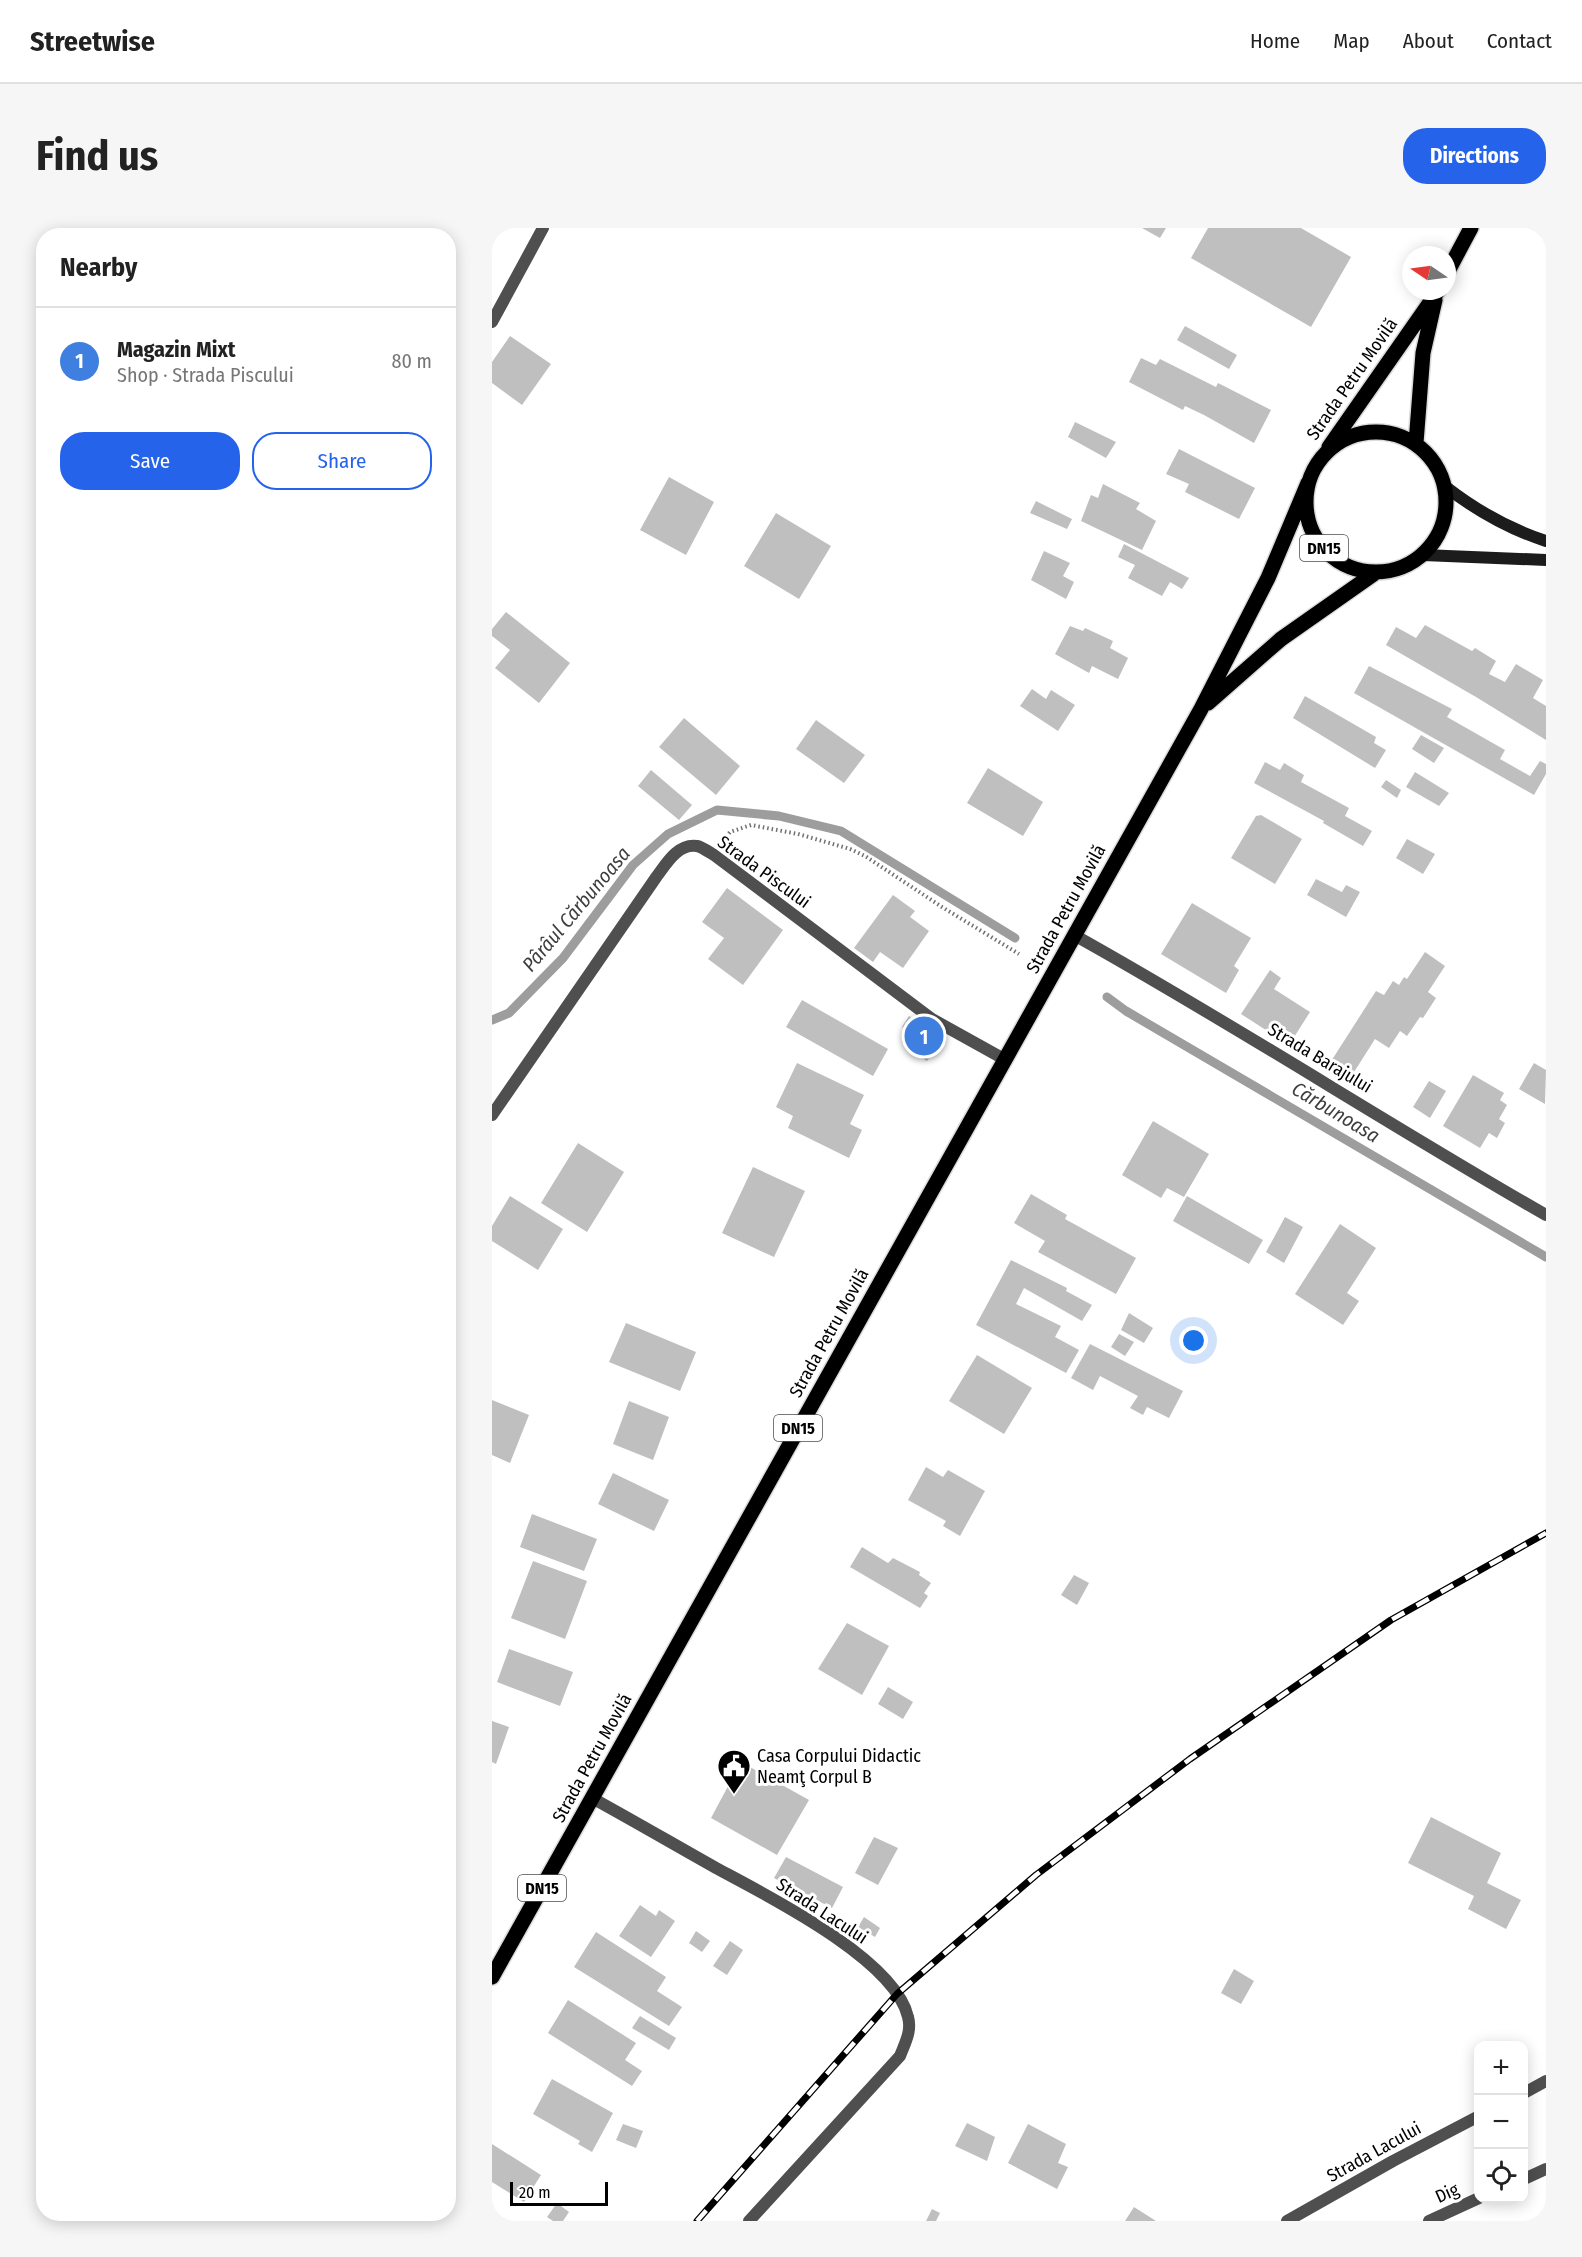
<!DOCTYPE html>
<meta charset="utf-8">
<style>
:root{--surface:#fff;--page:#f6f6f6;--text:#222;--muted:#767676;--line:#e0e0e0;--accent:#2563eb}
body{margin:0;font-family:"Fira Sans Condensed",sans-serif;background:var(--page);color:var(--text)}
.controls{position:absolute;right:18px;bottom:18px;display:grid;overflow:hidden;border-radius:12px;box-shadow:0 3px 15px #0003}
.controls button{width:54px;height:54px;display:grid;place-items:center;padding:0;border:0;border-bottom:2px solid var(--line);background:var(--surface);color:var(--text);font:30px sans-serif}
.compass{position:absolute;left:910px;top:18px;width:54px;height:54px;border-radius:50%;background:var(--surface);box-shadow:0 3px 15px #0003;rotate:283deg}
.scale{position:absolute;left:18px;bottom:15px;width:98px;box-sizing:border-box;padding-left:6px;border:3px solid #000;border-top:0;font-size:16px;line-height:21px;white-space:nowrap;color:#000;-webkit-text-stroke:4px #fff;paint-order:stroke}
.you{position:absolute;left:702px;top:1113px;width:21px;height:21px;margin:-15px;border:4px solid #fff;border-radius:50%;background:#1a73e8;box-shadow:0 0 0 9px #1a73e833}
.badge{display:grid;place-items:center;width:39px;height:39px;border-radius:50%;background:var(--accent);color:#fff;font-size:20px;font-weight:700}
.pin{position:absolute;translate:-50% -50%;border:3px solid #fff;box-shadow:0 2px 6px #0006}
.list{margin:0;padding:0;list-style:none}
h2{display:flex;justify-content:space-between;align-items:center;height:78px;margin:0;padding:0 24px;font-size:26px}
h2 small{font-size:20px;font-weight:400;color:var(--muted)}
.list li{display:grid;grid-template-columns:39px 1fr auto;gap:18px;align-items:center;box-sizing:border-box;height:108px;padding:0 24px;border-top:2px solid var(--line)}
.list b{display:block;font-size:22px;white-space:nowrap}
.list p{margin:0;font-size:20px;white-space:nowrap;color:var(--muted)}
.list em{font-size:20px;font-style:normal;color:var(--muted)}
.actions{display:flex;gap:12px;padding:18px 24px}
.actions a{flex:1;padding:14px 0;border:2px solid var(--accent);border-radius:24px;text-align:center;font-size:21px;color:var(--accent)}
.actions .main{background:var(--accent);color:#fff}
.icon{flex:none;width:33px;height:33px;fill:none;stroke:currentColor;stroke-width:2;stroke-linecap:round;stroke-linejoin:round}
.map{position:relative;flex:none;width:1054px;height:1993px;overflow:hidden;border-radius:24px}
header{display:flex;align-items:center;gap:36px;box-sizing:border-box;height:84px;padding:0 30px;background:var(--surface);border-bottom:2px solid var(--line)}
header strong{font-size:28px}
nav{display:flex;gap:33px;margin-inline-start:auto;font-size:21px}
.intro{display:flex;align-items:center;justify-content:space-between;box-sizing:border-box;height:144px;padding:0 36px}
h1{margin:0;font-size:42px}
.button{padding:15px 27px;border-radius:24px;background:var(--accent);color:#fff;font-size:21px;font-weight:700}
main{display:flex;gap:36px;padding:0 36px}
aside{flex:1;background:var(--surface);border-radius:24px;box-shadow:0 3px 15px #0003}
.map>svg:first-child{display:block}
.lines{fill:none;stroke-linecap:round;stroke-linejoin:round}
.stream{stroke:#9d9d9d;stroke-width:9}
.building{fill:#bfbfbf}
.primary-casing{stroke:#dbdbdb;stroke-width:18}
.path{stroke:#717171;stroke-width:4;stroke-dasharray:1.5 3;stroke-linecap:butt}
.service{stroke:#4f4f4f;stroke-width:12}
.minor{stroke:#4f4f4f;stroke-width:12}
.secondary{stroke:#1c1c1c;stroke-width:12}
.primary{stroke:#000;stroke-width:15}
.rail-casing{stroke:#000;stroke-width:7}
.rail{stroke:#fff;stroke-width:4.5;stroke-dasharray:14;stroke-linecap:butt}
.labels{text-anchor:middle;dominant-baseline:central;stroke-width:6;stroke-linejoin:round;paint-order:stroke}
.shield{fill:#fff;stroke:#4c4c4c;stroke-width:1.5}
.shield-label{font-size:16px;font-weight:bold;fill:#000}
.street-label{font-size:18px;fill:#000;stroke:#fff}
.poi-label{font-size:18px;fill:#000;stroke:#fff;text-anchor:start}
.water-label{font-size:20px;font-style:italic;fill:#3e3e3e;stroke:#fff}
</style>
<header>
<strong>Streetwise</strong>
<nav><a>Home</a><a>Map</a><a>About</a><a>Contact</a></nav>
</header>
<div class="intro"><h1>Find us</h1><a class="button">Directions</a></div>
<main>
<aside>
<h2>Nearby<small></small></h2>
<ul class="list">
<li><span class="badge" style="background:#3f7fe0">1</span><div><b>Magazin Mixt</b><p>Shop · Strada Piscului</p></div><em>80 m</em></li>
</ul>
<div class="actions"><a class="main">Save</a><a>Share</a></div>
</aside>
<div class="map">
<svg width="1054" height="1993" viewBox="0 0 1054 1993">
<rect width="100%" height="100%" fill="#fff"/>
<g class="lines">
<path class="stream" d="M615 769 634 783 1054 1029
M0 792 17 785 71 730 141 637 176 606 225 582 287 588 349 603 523 710"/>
</g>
<path class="building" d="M650 0H674L668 10Z
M716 0H809L859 29 819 99 699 30Z
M693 98 745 127 737 141 685 112Z
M18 108 59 136 30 177 0 155V134Z
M649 130 664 137 668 131 724 159 726 155 779 182 762 215 712 187 693 178 691 182 637 154Z
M583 194 624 214 614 230 576 209Z
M687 221 763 260 747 291 693 264 697 256 674 246Z
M177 249 222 274 194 327 148 302Z
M611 256 648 275 644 281 664 293 650 322 589 293 599 267 606 270Z
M544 273 580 291 575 301 538 285Z
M284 285 339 318 307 371 252 338Z
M632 316 697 350 690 361 678 354 670 368 636 350 643 337 626 329Z
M552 323 578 335 571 348 582 354 574 371 539 352Z
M14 384 78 435 47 475 3 440 18 422 0 408V401Z
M933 397 980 423 983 420 1004 433 997 446 1013 454 1024 436 1051 452 1041 470 1054 478V512L984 469 894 417 904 399 924 410Z
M578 398 591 403 593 400 621 413 618 420 636 430 626 451 600 438 597 445 563 426Z
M877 438 960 481 955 489 1013 522 1008 531 1038 548 1048 533 1054 536V546L1042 567 862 465Z
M540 461 554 471 559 462 583 477 566 503 528 478Z
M813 468 884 509 882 515 894 522 883 540 801 490Z
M192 490 248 538 224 567 167 519Z
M324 492 373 527 352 555 304 521Z
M929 507 952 520 942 535 920 521Z
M773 534 788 542 792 535 812 547 809 554 857 580 853 588 880 603 871 618 831 595 832 593 762 555Z
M496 540 551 574 531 608 475 575Z
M159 542 200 577 187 592 146 558Z
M923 544 957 565 947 578 914 559Z
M894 552 909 562 905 570 889 559Z
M769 587 810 611 783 656 739 630 764 588Z
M915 611 943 626 931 646 904 630Z
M824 651 850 664 854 657 868 664 854 689 815 667Z
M235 660 291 702 251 757 216 731 232 710 210 694Z
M401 667 423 683 418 689 437 703 411 740 388 724 381 734 362 720Z
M700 675 759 710 742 738 747 742 734 765 669 726Z
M933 724 953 738 936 764 944 770 931 790 928 789 915 808 908 803 897 820 883 811 857 852 836 838 884 763 892 767 901 753 907 757 912 749 915 751Z
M778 742 789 750 782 761 818 784 797 817 749 786Z
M310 772 396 821 381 848 294 799Z
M417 788 451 811 435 833 413 819 418 805 410 799Z
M305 835 372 867 358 896 370 902 357 930 296 900 301 888 284 879Z
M1042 835 1054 842 1053 876 1027 861Z
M981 847 1012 865 1008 872 1015 877 1007 891 1013 895 1005 910 997 905 988 920 951 898Z
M937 853 954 863 938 890 921 879Z
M661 893 717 926 692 969 675 960 669 970 630 947Z
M86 915 132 944 95 1004 49 975Z
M261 939 313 963 282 1029 230 1005Z
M539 966 575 987 573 991 644 1030 624 1066 546 1024 553 1013 522 995Z
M18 968 71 1001 46 1042 0 1013V998Z
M695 968 771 1012 757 1036 681 993Z
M793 989 811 999 792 1035 774 1024Z
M848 996 884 1020 855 1065 867 1073 851 1097 803 1066Z
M519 1032 575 1060 574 1063 600 1077 590 1093 532 1060 524 1076 569 1098 563 1109 587 1122 574 1145 484 1097Z
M637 1085 661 1100 652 1115 629 1102Z
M134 1095 204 1124 188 1163 117 1134Z
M627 1106 642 1114 633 1128 619 1119Z
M598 1116 691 1163 677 1190 655 1179 651 1187 638 1180 646 1168 608 1148 601 1162 579 1150Z
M485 1127 540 1160 512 1206 457 1173Z
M0 1172 37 1187 18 1235 0 1227Z
M137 1173 177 1189 161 1232 121 1216Z
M434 1239 451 1249 456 1242 493 1263 468 1308 451 1298 454 1293 416 1272Z
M121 1245 177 1272 162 1303 106 1276Z
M40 1286 105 1311 92 1343 28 1319Z
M370 1319 396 1335 401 1330 428 1344 427 1347 439 1355 432 1365 436 1368 428 1380 358 1339Z
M41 1333 95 1353 73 1411 19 1390Z
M582 1347 597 1355 585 1377 569 1367Z
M355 1395 397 1418 370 1467 326 1441Z
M17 1421 81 1444 68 1478 5 1454Z
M396 1459 421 1474 411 1491 386 1476Z
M0 1493 17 1499 4 1536 0 1534Z
M249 1534 317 1572 285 1627 219 1590Z
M939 1589 1009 1625 995 1655 1029 1672 1014 1701 976 1681 982 1668 916 1635Z
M382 1609 406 1620 386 1657 363 1645Z
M294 1629 351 1659 340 1680 282 1650Z
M148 1677 164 1688 167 1682 183 1693 159 1729 127 1708Z
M372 1689 388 1700 383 1709 366 1699Z
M204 1703 218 1713 210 1724 197 1715Z
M104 1704 174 1749 165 1763 190 1779 177 1798 82 1739Z
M238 1713 251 1722 235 1747 221 1738Z
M742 1741 762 1753 749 1776 729 1765Z
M76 1772 144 1815 133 1832 150 1843 140 1858 56 1805Z
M148 1788 184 1810 177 1822 140 1800Z
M60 1851 121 1885 100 1924 86 1916 88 1913 41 1886Z
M475 1895 503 1909 495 1933 463 1918Z
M131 1896 151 1903 144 1920 124 1912Z
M536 1896 574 1916 566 1935 576 1939 565 1961 516 1935Z
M0 1916 49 1947 32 1974 0 1954Z
M65 1975 77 1984 71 1993H61L55 1989Z
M642 1979 664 1993H633Z
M440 1981 448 1985 444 1993H434Z"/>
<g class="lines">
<g class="primary-casing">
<path id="primary" d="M955 45 979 0
M814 274a70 70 0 1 1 140 0a70 70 0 1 1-140 0Z
M924 215 931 125 943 72
M837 219 946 63
M716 475 789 411 883 345
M0 1749 709 481 776 350 816 255"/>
</g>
<path class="path" d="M234 609 238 604 259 597 306 606 358 621 373 628 450 679 527 726"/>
<path class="service" d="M1032 1951 1054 1941
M937 1993 987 1970"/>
<path class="minor" d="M0 94 51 0
M582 707C742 796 895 896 1054 987
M0 887 165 648C174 636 186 615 205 618 210 619 217 624 222 627L440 791 512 831
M100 1570C142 1593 183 1617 224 1640 274 1667 403 1731 416 1789 420 1803 413 1815 408 1828L257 1993
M1032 1865 1054 1853
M795 1993 901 1933 987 1888"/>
<path class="secondary" d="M954 259C985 283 1017 301 1054 313
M931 327 1054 332"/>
<use href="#primary" class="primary"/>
<g class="rail-casing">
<path id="rail" d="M205 1993 405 1766 544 1647 698 1531 899 1392 1054 1305"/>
</g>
<use href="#rail" class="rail"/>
</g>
<defs>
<g id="civic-pin" transform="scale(1.725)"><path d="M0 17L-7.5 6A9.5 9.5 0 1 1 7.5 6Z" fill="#000" stroke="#fff"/><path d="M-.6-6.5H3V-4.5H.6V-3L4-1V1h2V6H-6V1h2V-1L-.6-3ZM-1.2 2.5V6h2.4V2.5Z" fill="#fff"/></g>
</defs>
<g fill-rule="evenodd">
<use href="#civic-pin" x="242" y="1538"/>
</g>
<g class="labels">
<g class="shield">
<rect x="808" y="307" width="48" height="26" rx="4.5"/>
<rect x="282" y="1187" width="48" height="26" rx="4.5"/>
<rect x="26" y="1647" width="48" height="26" rx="4.5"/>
</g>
<g class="shield-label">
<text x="832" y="320">DN15</text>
<text x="306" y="1200">DN15</text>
<text x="50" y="1660">DN15</text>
</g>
<g class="street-label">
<text transform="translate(860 151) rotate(-55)">Strada Petru Movilă</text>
<text transform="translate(272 644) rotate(36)">Strada Piscului</text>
<text transform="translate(574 681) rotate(-61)">Strada Petru Movilă</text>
<text transform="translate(828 830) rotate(31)">Strada Barajului</text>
<text transform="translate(337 1105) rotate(-61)">Strada Petru Movilă</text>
<text transform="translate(100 1530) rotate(-61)">Strada Petru Movilă</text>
<text transform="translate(330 1683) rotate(33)">Strada Lacului</text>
<text transform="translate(882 1924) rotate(-29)">Strada Lacului</text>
<text transform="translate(955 1965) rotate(-24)">Dig</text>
</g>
<g class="poi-label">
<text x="265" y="1528">Casa Corpului Didactic<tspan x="265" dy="21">Neamţ Corpul B</tspan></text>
</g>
<g class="water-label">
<text transform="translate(84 681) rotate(-50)">Pârâul Cărbunoasa</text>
<text transform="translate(844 884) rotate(31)">Cărbunoasa</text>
</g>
</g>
</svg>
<div class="controls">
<button>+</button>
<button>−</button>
<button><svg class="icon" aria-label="locate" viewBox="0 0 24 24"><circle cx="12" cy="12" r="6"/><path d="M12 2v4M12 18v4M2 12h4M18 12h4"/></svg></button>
</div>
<svg class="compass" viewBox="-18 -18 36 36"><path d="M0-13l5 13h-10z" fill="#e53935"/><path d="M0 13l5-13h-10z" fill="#767676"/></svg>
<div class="scale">20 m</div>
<div class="you"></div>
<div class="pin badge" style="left:432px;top:808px;background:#3f7fe0">1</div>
</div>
</main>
